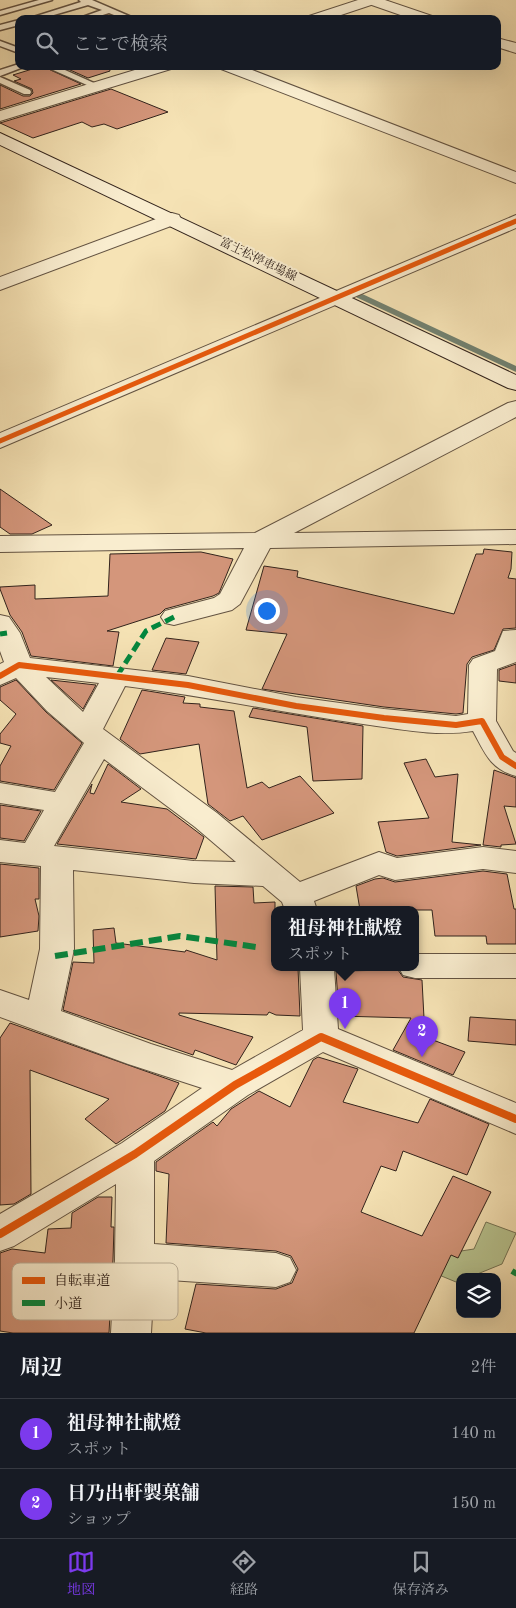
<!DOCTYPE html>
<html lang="ja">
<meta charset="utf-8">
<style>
:root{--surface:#171b24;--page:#242831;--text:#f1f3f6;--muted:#9ea1a6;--line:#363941;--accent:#7c3aed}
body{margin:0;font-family:"Old Standard TT","Noto Serif JP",serif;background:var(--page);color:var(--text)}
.controls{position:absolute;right:15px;bottom:15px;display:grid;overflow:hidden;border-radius:10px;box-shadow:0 5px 20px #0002}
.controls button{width:45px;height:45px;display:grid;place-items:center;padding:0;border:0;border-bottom:1px solid var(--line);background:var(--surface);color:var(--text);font:25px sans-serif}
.you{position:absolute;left:266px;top:610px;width:18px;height:18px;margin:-12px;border:4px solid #fff;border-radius:50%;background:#1a73e8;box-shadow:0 0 0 8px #1a73e833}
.badge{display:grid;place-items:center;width:32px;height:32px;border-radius:50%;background:var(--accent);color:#fff;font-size:16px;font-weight:700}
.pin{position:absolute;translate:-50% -41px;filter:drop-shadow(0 1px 2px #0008)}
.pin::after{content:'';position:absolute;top:26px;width:18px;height:15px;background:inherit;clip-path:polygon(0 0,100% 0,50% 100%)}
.popup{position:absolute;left:271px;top:906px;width:148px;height:65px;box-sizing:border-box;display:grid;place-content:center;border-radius:10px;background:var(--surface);filter:drop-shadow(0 1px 4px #0005);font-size:16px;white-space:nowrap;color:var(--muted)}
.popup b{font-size:19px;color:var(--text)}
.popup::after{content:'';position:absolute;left:50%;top:100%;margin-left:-10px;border:10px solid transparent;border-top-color:var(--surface)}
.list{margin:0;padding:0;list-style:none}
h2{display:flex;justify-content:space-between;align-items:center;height:65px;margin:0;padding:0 20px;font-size:21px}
h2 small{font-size:16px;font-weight:400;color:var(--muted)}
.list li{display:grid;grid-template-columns:32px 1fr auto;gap:15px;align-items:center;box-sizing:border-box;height:70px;padding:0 20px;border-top:1px solid var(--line)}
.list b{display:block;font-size:19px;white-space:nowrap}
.list p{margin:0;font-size:16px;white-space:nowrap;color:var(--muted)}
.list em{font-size:16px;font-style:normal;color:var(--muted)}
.icon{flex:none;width:28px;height:28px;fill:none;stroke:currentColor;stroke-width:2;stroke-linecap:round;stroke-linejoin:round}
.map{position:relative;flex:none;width:516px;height:1333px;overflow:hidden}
.search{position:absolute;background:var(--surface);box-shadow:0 5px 20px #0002;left:15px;right:15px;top:15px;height:55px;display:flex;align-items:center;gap:12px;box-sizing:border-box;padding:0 18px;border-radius:10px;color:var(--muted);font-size:19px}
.sheet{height:205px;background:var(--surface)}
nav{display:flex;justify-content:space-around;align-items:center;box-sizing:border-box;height:70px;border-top:1px solid var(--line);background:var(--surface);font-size:14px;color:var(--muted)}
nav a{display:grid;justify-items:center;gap:2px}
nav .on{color:var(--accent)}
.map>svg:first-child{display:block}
.green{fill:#b8c490;stroke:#757456}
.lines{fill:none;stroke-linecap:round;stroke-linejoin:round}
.stream{stroke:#728170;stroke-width:5.5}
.building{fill:#d4967b;stroke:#32231c}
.service-casing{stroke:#635342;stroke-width:3}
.minor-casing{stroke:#635342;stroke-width:2}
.tertiary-casing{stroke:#635342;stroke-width:2}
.secondary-casing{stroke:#32231c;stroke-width:2}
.service{fill:#f9edcf;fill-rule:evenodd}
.minor{fill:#f9edcf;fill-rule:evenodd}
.tertiary{fill:#f9edcf;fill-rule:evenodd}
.secondary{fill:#f9edcf;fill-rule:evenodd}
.quiet-far1{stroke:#00873e;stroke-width:5;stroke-dasharray:10 5;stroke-linecap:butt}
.quiet{stroke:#00873e;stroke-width:6;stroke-dasharray:13 6;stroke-linecap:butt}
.cycleway-far2-casing{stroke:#f9edcf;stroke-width:8}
.cycleway-far1-casing{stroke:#f9edcf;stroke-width:9}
.cycleway-casing{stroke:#f9edcf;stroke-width:11}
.cycleway-far2{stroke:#e8590c;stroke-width:5}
.cycleway-far1{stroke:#e8590c;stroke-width:6}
.cycleway{stroke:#e8590c;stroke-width:8}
.labels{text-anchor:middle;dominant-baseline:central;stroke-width:4;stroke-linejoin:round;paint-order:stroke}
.far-street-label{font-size:12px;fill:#32231c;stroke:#f9edcf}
.key{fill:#f9edcf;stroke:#bdb099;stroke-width:1}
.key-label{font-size:14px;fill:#32231c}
</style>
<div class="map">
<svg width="516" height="1333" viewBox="0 0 516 1333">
<rect width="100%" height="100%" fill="#f6e3b5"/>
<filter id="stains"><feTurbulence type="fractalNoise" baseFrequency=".004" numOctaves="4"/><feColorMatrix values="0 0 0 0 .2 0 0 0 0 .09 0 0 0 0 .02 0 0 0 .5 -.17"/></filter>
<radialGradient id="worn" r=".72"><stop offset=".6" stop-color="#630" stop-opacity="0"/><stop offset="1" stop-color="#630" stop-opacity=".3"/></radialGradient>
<path class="green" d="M486 1222 516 1233 502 1264 470 1277H460V1281L456 1282 427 1270 435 1255 474 1249Z"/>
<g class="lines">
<path class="stream" d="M358 295 516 369"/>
</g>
<path class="building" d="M42 66 81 84 0 109V85L23 96H30L33 93 32 89 14 81 21 79 13 75Z
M61 66H109L110 71 88 78Z
M111 89 168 112 117 129 104 124 92 127 82 122 33 138 0 123Z
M0 489 52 525 32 534H10L0 527Z
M484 549 512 552 511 569 508 578 516 579V628L503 629 494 650 472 657 467 664 463 713 456 714 384 707 262 689 287 634 246 630 264 566 298 571 297 577 454 614 476 554H483Z
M201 552 233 559 219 593 213 596 165 609 160 614 107 631 119 632 113 666 31 656 22 632 10 615 0 589V587L35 585V599L108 596 110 554Z
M166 638 199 642 186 674 152 670Z
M516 664V683L499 681V670Z
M16 680 46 712 82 743 54 790 0 781V766L11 746 0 743V734L16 714 0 700V687Z
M51 680 96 685 83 709Z
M142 690 185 697 183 703 200 704V707L234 711 247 788 262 782 269 788 300 776 334 813 262 840 243 816 230 821 208 804 199 744 140 754 120 739Z
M253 708 363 726 362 779 313 781 307 727 249 717Z
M426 759 435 777 458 774 452 842 481 845 397 856 386 852 378 822 429 818 404 763Z
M108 764 141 789 121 802 167 809 204 837 196 859 57 844 92 784 90 793 94 794Z
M494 770 516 778V807L504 806 516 844 501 845V847L483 845Z
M0 805 41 811 24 841 0 838Z
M0 864 39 868V899H35L39 916 38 931 0 937Z
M483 871 507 874 514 909H516V944H487L486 936H435L432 910H360L356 886 375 879 383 878 395 882Z
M215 886 253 887 254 903 275 902V968H298L300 1016 276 1015 269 1012 267 1015 179 1013V1015L253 1037 236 1065 195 1050 193 1055 63 1010 73 962 94 963 93 930 114 928 116 943 185 952 186 950 217 960Z
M398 970 403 977 422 980 425 1037 465 1052 453 1075 393 1050 411 1018 339 1016 336 971Z
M470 1017 516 1020V1045L468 1041Z
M10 1023 179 1083 165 1111 116 1144 85 1119 109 1099 30 1070 31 1194 14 1204 0 1205V1038Z
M318 1057 358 1069 343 1102 418 1123 430 1099 489 1124 467 1175 403 1151 396 1171 381 1166 361 1212 422 1236 453 1176 491 1192 458 1258 451 1255 414 1333H206L185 1329 196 1284 276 1289 292 1283 298 1269 291 1256 276 1251 166 1243 169 1174 156 1171V1162L213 1122 217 1126 231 1109 259 1091 290 1107 313 1060Z
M98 1197H112L111 1227H114L113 1260 109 1333H13L0 1331V1253L12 1249 45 1253 48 1229 71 1228 72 1213Z"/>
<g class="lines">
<g class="service-casing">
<path id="service" d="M39 0H52L0 15V11Z
M79 0H92L136 19H124L109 13 90 19H77L102 10 88 5 40 19H27L81 2Z
M19 20V25L0 30V25Z
M0 41 19 48V53L0 46Z
M19 64V66H26L0 76V70Z
M44 66H56L103 87 96 89Z
M0 77 30 90 31 92 30 94H24L0 83Z"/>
</g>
<g class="minor-casing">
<path id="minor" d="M364 0H385L432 16 434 19H412L366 3Z
M497 38 516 43V53L497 47Z
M219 66H242L516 172V183L221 69Z
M172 213 179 215 181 219 179 223 0 290V277Z
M516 215V228L0 448V433Z
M516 401V417L294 533 516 530V544L270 548 240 604 232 610 174 625 165 623 161 617 165 611 214 598 220 594 244 548 0 552V536L255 533 508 403Z
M0 615 9 617 20 633 30 658 188 676 296 697 384 709 456 716 468 714 469 665 473 659 495 651 503 631 516 630V662L497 669 496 721 513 751 516 753V776C490 769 485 753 473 731 438 737 399 729 363 724 284 713 205 696 125 686L103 729 217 813 300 882 379 852 397 858 483 847 516 851V873L483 869 395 880 379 875 314 901 317 910H285L282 902 263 886 194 883 73 870 74 949 61 1011 151 1044 232 1070 303 1030 300 968H334L338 1029 516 1103V1134L323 1052 248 1095 154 1161V1244L276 1253 290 1258 296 1270 290 1282 276 1287 154 1279 151 1333H111L115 1260 116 1184 14 1246 0 1251V1214L122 1143 202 1088 128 1064 0 1017V990L29 1000 40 949 41 866 0 862V840L25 843 44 810 0 803V783L55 792 84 743 47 711 16 678 0 685V664L4 662 0 651ZM46 677 99 683 83 712ZM104 759 195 827 236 862 194 861 54 846Z
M415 954H516V978H415L403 975 399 968H415Z"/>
</g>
<g class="tertiary-casing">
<path id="tertiary" d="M358 0H379L377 3 329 19H307L309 16Z
M148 66H173L171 69 0 121V111Z"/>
</g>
<g class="secondary-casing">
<path id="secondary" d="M0 133 516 375V390L508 388 0 145Z"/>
</g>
<use href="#service" class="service"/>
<use href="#minor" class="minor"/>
<use href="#tertiary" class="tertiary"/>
<use href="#secondary" class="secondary"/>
<path class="quiet-far1" d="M0 634 7 633
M117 676 146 631 174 617"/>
<path class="quiet" d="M55 956 180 936 256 947
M513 1275 516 1270"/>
<g class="cycleway-far2-casing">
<path id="cycleway-far2" d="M0 441 516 221"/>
</g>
<g class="cycleway-far1-casing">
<path id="cycleway-far1" d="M0 676 19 665 188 685 296 706 384 718 456 725 482 721 502 757 516 766"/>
</g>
<g class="cycleway-casing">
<path id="cycleway" d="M0 1234 135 1154 235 1085 321 1037 516 1119"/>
</g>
<use href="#cycleway-far2" class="cycleway-far2"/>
<use href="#cycleway-far1" class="cycleway-far1"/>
<use href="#cycleway" class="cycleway"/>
</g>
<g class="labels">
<g class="far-street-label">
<text transform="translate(258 260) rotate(26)">富士松停車場線</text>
</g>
</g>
<rect x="12" y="1263" width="166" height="57" rx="8" class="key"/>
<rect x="22" y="1277" width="23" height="7" fill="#e8590c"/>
<rect x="22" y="1300" width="23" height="6" fill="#00873e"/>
<g class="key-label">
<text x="54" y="1285">自転車道</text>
<text x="54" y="1308">小道</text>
</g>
<rect width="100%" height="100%" filter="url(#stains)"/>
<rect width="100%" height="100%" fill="url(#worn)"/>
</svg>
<div class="controls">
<button><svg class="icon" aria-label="layers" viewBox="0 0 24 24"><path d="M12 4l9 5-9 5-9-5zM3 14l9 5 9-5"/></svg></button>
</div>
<div class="you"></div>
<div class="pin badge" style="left:345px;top:1029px">1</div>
<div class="popup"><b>祖母神社献燈</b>スポット</div>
<div class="pin badge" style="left:422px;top:1057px">2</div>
<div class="search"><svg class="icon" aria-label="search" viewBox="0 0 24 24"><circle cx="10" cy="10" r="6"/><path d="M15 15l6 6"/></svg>ここで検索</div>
</div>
<section class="sheet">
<h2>周辺<small>2件</small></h2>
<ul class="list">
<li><span class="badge">1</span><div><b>祖母神社献燈</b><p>スポット</p></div><em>140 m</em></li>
<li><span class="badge">2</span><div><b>日乃出軒製菓舗</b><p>ショップ</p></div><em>150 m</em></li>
</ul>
</section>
<nav>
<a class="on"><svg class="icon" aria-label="map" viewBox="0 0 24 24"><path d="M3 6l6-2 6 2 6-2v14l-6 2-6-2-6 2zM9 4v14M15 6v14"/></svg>地図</a>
<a><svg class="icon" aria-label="directions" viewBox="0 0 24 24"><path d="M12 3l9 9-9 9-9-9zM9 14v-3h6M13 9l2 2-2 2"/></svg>経路</a>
<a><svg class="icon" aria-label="saved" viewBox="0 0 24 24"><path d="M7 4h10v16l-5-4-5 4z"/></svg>保存済み</a>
</nav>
